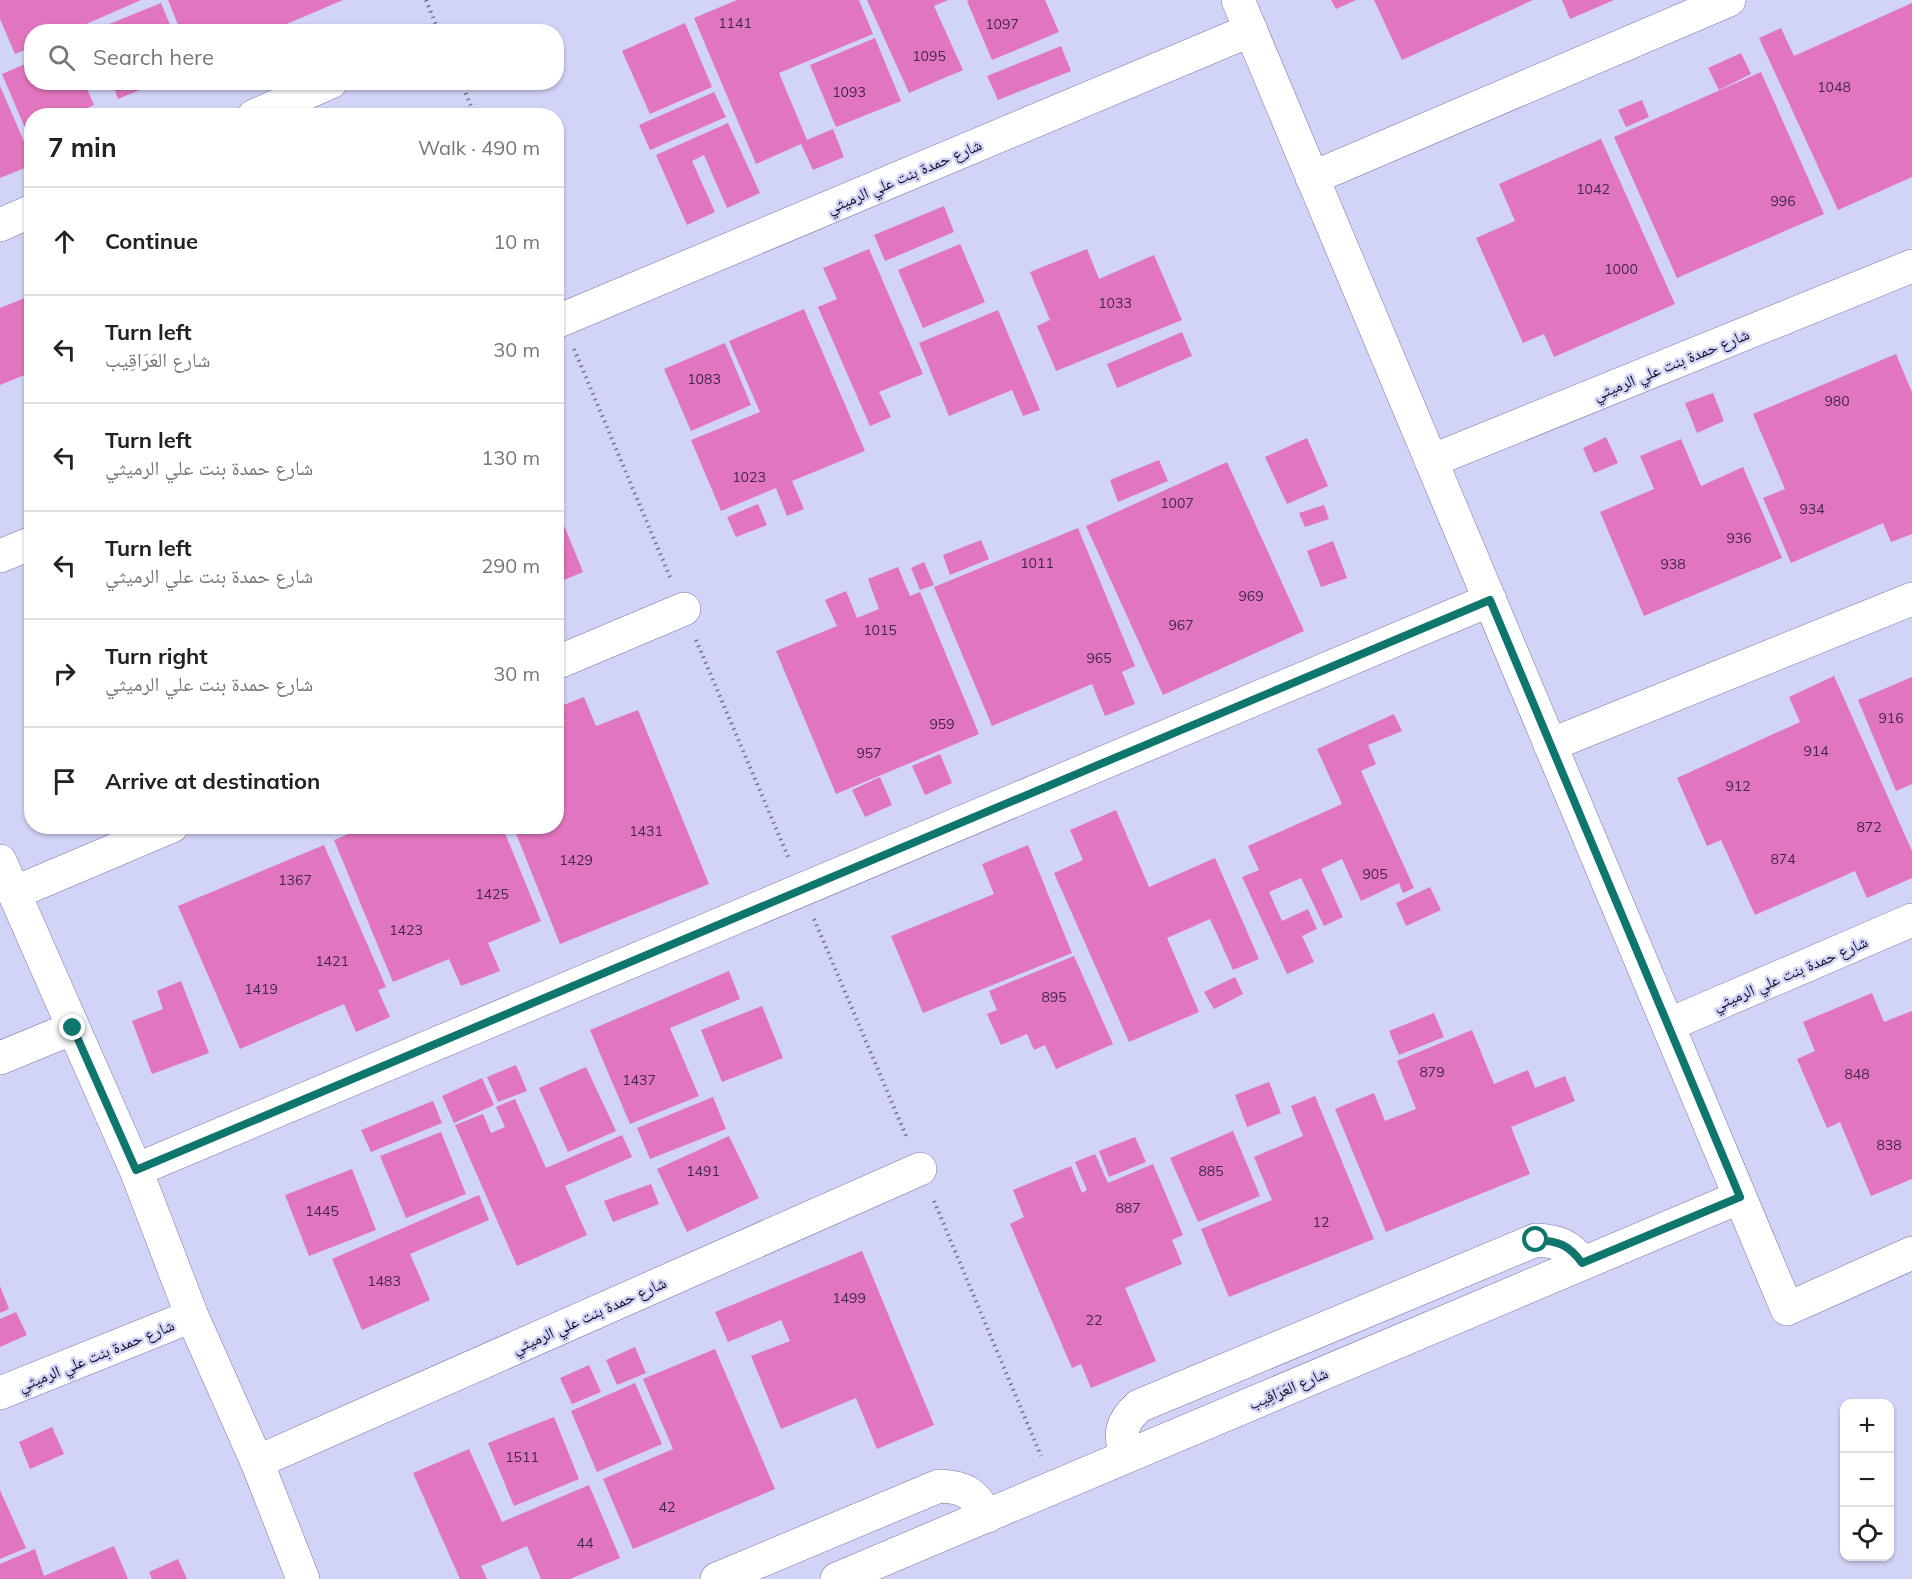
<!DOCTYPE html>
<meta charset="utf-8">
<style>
:root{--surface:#fff;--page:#f2f2f2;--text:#222;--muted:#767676;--line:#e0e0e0}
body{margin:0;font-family:Mulish,"Noto Naskh Arabic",sans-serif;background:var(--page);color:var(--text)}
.controls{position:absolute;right:18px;bottom:18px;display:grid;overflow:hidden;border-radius:12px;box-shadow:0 2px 4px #0004}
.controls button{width:54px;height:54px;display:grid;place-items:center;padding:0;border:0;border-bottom:2px solid var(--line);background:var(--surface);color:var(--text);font:30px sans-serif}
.stop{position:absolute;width:18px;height:18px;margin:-14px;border:4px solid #0f766e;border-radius:50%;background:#fff}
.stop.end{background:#0f766e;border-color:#fff;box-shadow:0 2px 6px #0008}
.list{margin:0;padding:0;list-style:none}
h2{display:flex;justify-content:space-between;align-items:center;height:78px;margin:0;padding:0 24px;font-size:26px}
h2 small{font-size:20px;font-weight:400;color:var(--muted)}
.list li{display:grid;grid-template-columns:39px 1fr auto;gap:18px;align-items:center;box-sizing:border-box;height:108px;padding:0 24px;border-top:2px solid var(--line)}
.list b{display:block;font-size:22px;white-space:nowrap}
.list p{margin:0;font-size:20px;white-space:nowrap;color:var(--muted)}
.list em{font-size:20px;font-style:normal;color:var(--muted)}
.icon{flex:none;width:33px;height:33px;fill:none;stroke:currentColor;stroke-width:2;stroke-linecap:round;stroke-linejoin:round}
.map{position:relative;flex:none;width:1912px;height:1579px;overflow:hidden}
.search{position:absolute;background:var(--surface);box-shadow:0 2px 4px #0004;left:24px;top:24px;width:540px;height:66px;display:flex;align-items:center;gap:15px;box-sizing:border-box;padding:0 21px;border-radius:24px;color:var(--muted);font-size:22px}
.panel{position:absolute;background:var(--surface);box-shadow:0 2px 4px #0004;left:24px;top:108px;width:540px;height:726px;border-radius:24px}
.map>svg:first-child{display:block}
.building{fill:#e175bf}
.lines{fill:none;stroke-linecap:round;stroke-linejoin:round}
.minor-casing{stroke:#7377aa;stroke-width:34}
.path{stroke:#737590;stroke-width:4;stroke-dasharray:1.5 4.5;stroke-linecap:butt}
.minor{stroke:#fff;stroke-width:33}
.route{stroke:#0f766e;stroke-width:8}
.labels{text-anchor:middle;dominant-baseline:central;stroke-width:5;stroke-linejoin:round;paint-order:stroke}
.number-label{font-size:14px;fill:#422848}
.street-label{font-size:16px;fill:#0d0e21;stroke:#d1d4f6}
</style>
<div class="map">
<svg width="1912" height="1579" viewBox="0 0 1912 1579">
<rect width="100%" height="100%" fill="#d1d4f6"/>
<path class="building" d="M0 0H141L68 32H32V47L15 54 0 19Z
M168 0H343L268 32H181Z
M737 0H859L873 34 779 73 807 140 833 129 844 157 813 170 801 144 756 164 694 18Z
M867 0H948L934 6 963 70 909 93Z
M969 0H1045L1059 32 992 60 967 1Z
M1331 0H1356L1336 9Z
M1374 0H1533L1402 60Z
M1562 0H1614L1570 19Z
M161 3 173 32H92V31Z
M1912 3V177L1838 210 1759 38 1781 28 1794 56Z
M685 23 712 87 650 114 622 51Z
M875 38 901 101 836 127 810 65Z
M1061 46 1071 71 998 100 987 76Z
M1741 53 1751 74 1719 90 1708 68Z
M32 61V82H84L94 105 69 116H32V131L27 133 2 74Z
M1761 72 1824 214 1677 278 1614 137Z
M112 82H157V83L118 99Z
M0 86 32 160V165L0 178Z
M714 92 726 117 650 150 639 125Z
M1642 100 1649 117 1626 127 1618 110Z
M101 108 104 116H83V115Z
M728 123 760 193 727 208 704 155 692 161 715 212 687 225 656 155Z
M1601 139 1675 304 1554 357 1544 334 1523 343 1476 238 1515 221 1499 184Z
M944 206 954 232 885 261 874 235Z
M960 244 985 302 923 328 898 270Z
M869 249 923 374 879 392 891 417 870 426 818 307 837 299 823 268Z
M1087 249 1099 279 1154 255 1182 320 1056 371 1037 326 1050 320 1030 272Z
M32 295V372L0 385V308Z
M804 309 865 451 792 481 804 509 787 516 776 488 721 511 691 440 760 412 729 341Z
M998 310 1040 410 1023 416 1012 390 949 416 919 343Z
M1182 332 1192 356 1117 388 1107 364Z
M725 343 751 405 691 431 664 369Z
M1896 354 1912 392V534L1891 542 1883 523 1791 563 1763 498 1785 489 1753 414Z
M1713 393 1724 421 1697 433 1685 403Z
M1606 437 1618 463 1594 473 1583 448Z
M1307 438 1328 486 1287 504 1265 457Z
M1681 439 1701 486 1743 467 1782 558 1644 616 1600 512 1654 489 1640 456Z
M1159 460 1168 481 1118 502 1110 480Z
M1227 462 1304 631 1163 695 1086 526Z
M758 504 767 525 736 537 727 517Z
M1324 505 1329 519 1305 527 1299 513Z
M557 508 583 572 557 583Z
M1078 528 1135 666 1122 672 1135 704 1105 716 1092 684 992 726 934 587Z
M981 540 989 559 950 575 943 555Z
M1333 541 1347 578 1321 587 1307 551Z
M924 562 934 585 920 590 911 568Z
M898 567 910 596 920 592 979 734 836 794 776 651 837 626 825 600 846 591 857 618 879 609 868 579Z
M1834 676 1912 851V878L1867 898 1855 871 1755 915 1721 840 1707 846 1677 778 1800 722 1789 697Z
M1912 677V784L1896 791 1858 700Z
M584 697 596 726 638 710 709 884 560 944 513 826H556V745L560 743 556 734V708Z
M1394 714 1402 731 1368 745 1376 764 1361 771 1414 888 1403 893 1399 883 1361 901 1342 859 1321 869 1343 917 1324 926 1301 878 1269 892 1282 921 1308 909 1317 929 1302 936 1314 962 1287 974 1242 877 1259 870 1248 846 1342 804 1317 749Z
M940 754 952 783 925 795 912 766Z
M880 777 892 805 865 817 852 790Z
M1116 810 1149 887 1215 858 1259 959 1233 970 1210 919 1167 938 1199 1012 1129 1042 1054 873 1083 860 1070 830Z
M367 826H502L541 921 488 943 500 971 461 986 449 959 393 982 334 840Z
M324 845 386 987 378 990 390 1017 356 1032 344 1004 240 1049 178 906Z
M1028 845 1072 953 923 1013 891 936 994 894 982 864Z
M1430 887 1441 910 1406 926 1396 903Z
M1074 956 1113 1044 1056 1069 1045 1045 1034 1050 1027 1034 1001 1045 987 1014 997 1010 989 991Z
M729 971 740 999 670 1028 699 1096 630 1124 590 1030Z
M1235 977 1243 994 1214 1009 1204 992Z
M181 981 209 1053 152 1074 132 1021 163 1009 157 991Z
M1872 993 1884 1022 1912 1011V1179L1871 1196 1840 1122 1827 1128 1797 1059 1815 1051 1803 1022Z
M762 1006 783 1058 722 1082 701 1030Z
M1434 1013 1444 1037 1399 1055 1389 1031Z
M1472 1030 1494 1084 1528 1070 1535 1088 1565 1076 1575 1101 1511 1127 1530 1174 1386 1232 1335 1109 1374 1093 1385 1121 1416 1109 1397 1061Z
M516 1065 527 1091 498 1102 487 1077Z
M586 1067 616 1131 568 1152 539 1088Z
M482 1078 494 1105 454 1123 442 1096Z
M1269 1082 1281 1113 1247 1127 1235 1095Z
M1315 1096 1374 1239 1229 1297 1201 1229 1272 1200 1254 1157 1303 1136 1291 1106Z
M713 1097 726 1129 650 1159 637 1128Z
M515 1099 546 1168 622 1135 632 1157 565 1186 587 1235 517 1266 455 1125 483 1114 491 1133 505 1127 496 1107Z
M433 1101 442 1123 371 1152 361 1130Z
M1233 1131 1260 1196 1198 1222 1170 1158Z
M441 1132 466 1194 406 1218 380 1156Z
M729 1136 759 1198 687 1232 657 1169Z
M1135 1137 1146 1162 1109 1177 1099 1151Z
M1095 1154 1108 1183 1153 1164 1183 1235 1172 1240 1182 1264 1125 1288 1156 1361 1091 1388 1081 1364 1072 1368 1010 1224 1024 1217 1013 1190 1071 1166 1082 1193 1087 1190 1075 1162Z
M352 1169 376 1230 309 1256 285 1195Z
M651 1184 659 1204 613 1222 604 1201Z
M479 1195 489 1220 410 1254 430 1300 362 1330 332 1259Z
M862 1251 934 1425 877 1449 856 1398 781 1429 751 1356 790 1341 781 1320 728 1342 715 1312Z
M0 1286 9 1309 0 1313Z
M16 1312 27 1335 0 1347V1319Z
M635 1347 646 1373 617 1385 606 1360Z
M715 1349 775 1489 633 1549 603 1479 673 1449 643 1379Z
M589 1365 601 1392 572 1404 560 1378Z
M635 1383 662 1444 597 1472 571 1411Z
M554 1417 579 1479 514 1506 488 1443Z
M52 1427 64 1454 30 1469 19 1442Z
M469 1449 502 1522 589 1485 620 1558 570 1579H541L527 1546 481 1566 487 1579H460L413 1473Z
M0 1490 26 1548 0 1559Z
M114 1546 128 1579H0V1564L35 1549 44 1576Z
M178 1559 187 1579H152L149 1572Z"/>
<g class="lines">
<g class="minor-casing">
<path id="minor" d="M1238 0 1787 1309 1912 1253
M254 116 331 82
M1312 178 1729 0
M0 225 32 211
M556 322 1251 30
M1431 461 1912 266
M0 556 32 543
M556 663 684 609
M1550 745 1912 599
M0 861 136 1170 192 1316 257 1462 303 1579
M14 893 172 826
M1668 1025 1912 920
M0 1058 73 1028
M136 1170 1490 600
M0 1393 192 1316
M1125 1457C1121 1432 1119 1424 1139 1406L1536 1240C1559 1241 1568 1245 1583 1263
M257 1462 920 1169
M717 1579 939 1486C966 1487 973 1493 988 1516
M837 1579 1740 1197"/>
</g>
<path class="path" d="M426 0 439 32
M461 82 475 116
M574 349 670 577
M696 640 789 859
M814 919 907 1138
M934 1201 1041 1456"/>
<use href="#minor" class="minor"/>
</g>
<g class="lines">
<path class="route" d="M73 1028 136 1170 1490 600 1740 1197 1582 1263C1569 1245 1559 1241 1536 1240"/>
</g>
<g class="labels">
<g class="number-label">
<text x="735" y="23">1141</text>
<text x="1002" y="24">1097</text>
<text x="929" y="56">1095</text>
<text x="1834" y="87">1048</text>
<text x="849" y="92">1093</text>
<text x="1593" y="189">1042</text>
<text x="1783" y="201">996</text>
<text x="1621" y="269">1000</text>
<text x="1115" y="303">1033</text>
<text x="704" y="379">1083</text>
<text x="1837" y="401">980</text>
<text x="749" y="477">1023</text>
<text x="1177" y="503">1007</text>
<text x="1812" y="509">934</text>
<text x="1739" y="538">936</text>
<text x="1037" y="563">1011</text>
<text x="1673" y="564">938</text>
<text x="1251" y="596">969</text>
<text x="1181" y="625">967</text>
<text x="880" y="630">1015</text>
<text x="1099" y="658">965</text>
<text x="1891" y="718">916</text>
<text x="942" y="724">959</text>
<text x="1816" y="751">914</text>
<text x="869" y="753">957</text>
<text x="1738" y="786">912</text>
<text x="1869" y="827">872</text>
<text x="646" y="831">1431</text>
<text x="1783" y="859">874</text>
<text x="576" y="860">1429</text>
<text x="1375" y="874">905</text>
<text x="295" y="880">1367</text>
<text x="492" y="894">1425</text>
<text x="406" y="930">1423</text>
<text x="332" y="961">1421</text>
<text x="261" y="989">1419</text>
<text x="1054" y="997">895</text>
<text x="1432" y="1072">879</text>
<text x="1857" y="1074">848</text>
<text x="639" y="1080">1437</text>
<text x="1889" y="1145">838</text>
<text x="703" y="1171">1491</text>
<text x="1211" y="1171">885</text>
<text x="1128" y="1208">887</text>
<text x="322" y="1211">1445</text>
<text x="1321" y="1222">12</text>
<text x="384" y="1281">1483</text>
<text x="849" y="1298">1499</text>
<text x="1094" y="1320">22</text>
<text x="522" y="1457">1511</text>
<text x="667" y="1507">42</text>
<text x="585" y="1543">44</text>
</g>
<g class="street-label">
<text transform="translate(904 176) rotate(-23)">شارع حمدة بنت علي الرميثي</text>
<text transform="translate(1671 364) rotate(-22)">شارع حمدة بنت علي الرميثي</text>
<text transform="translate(1790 973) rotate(-23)">شارع حمدة بنت علي الرميثي</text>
<text transform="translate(589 1315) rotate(-24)">شارع حمدة بنت علي الرميثي</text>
<text transform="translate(96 1355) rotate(-22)">شارع حمدة بنت علي الرميثي</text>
<text transform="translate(1288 1388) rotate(-23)">شارع العَرَاقِيب</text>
</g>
</g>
</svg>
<div class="controls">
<button>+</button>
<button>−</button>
<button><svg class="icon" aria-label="locate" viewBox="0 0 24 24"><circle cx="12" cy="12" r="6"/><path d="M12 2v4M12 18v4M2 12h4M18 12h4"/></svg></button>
</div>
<div class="stop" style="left:1536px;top:1240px"></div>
<div class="stop end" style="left:73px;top:1028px"></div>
<div class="search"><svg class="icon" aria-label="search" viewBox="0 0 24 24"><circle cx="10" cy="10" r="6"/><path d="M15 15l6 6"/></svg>Search here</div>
<section class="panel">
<h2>7 min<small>Walk · 490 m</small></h2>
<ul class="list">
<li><svg class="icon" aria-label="ahead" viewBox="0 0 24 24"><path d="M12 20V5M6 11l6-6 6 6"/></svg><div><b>Continue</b></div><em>10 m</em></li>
<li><svg class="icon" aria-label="left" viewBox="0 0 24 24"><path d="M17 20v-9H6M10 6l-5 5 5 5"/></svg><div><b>Turn left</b><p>شارع العَرَاقِيب</p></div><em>30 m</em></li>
<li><svg class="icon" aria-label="left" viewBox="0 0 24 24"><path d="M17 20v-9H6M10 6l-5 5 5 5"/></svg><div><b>Turn left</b><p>شارع حمدة بنت علي الرميثي</p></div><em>130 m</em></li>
<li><svg class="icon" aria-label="left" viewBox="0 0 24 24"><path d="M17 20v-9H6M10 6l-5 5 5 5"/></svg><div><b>Turn left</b><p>شارع حمدة بنت علي الرميثي</p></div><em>290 m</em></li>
<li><svg class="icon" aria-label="right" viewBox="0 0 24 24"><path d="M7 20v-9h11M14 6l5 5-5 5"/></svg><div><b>Turn right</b><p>شارع حمدة بنت علي الرميثي</p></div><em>30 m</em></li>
<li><svg class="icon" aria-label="arrive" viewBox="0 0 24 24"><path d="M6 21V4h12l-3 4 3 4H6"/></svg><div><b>Arrive at destination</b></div></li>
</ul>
</section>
</div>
